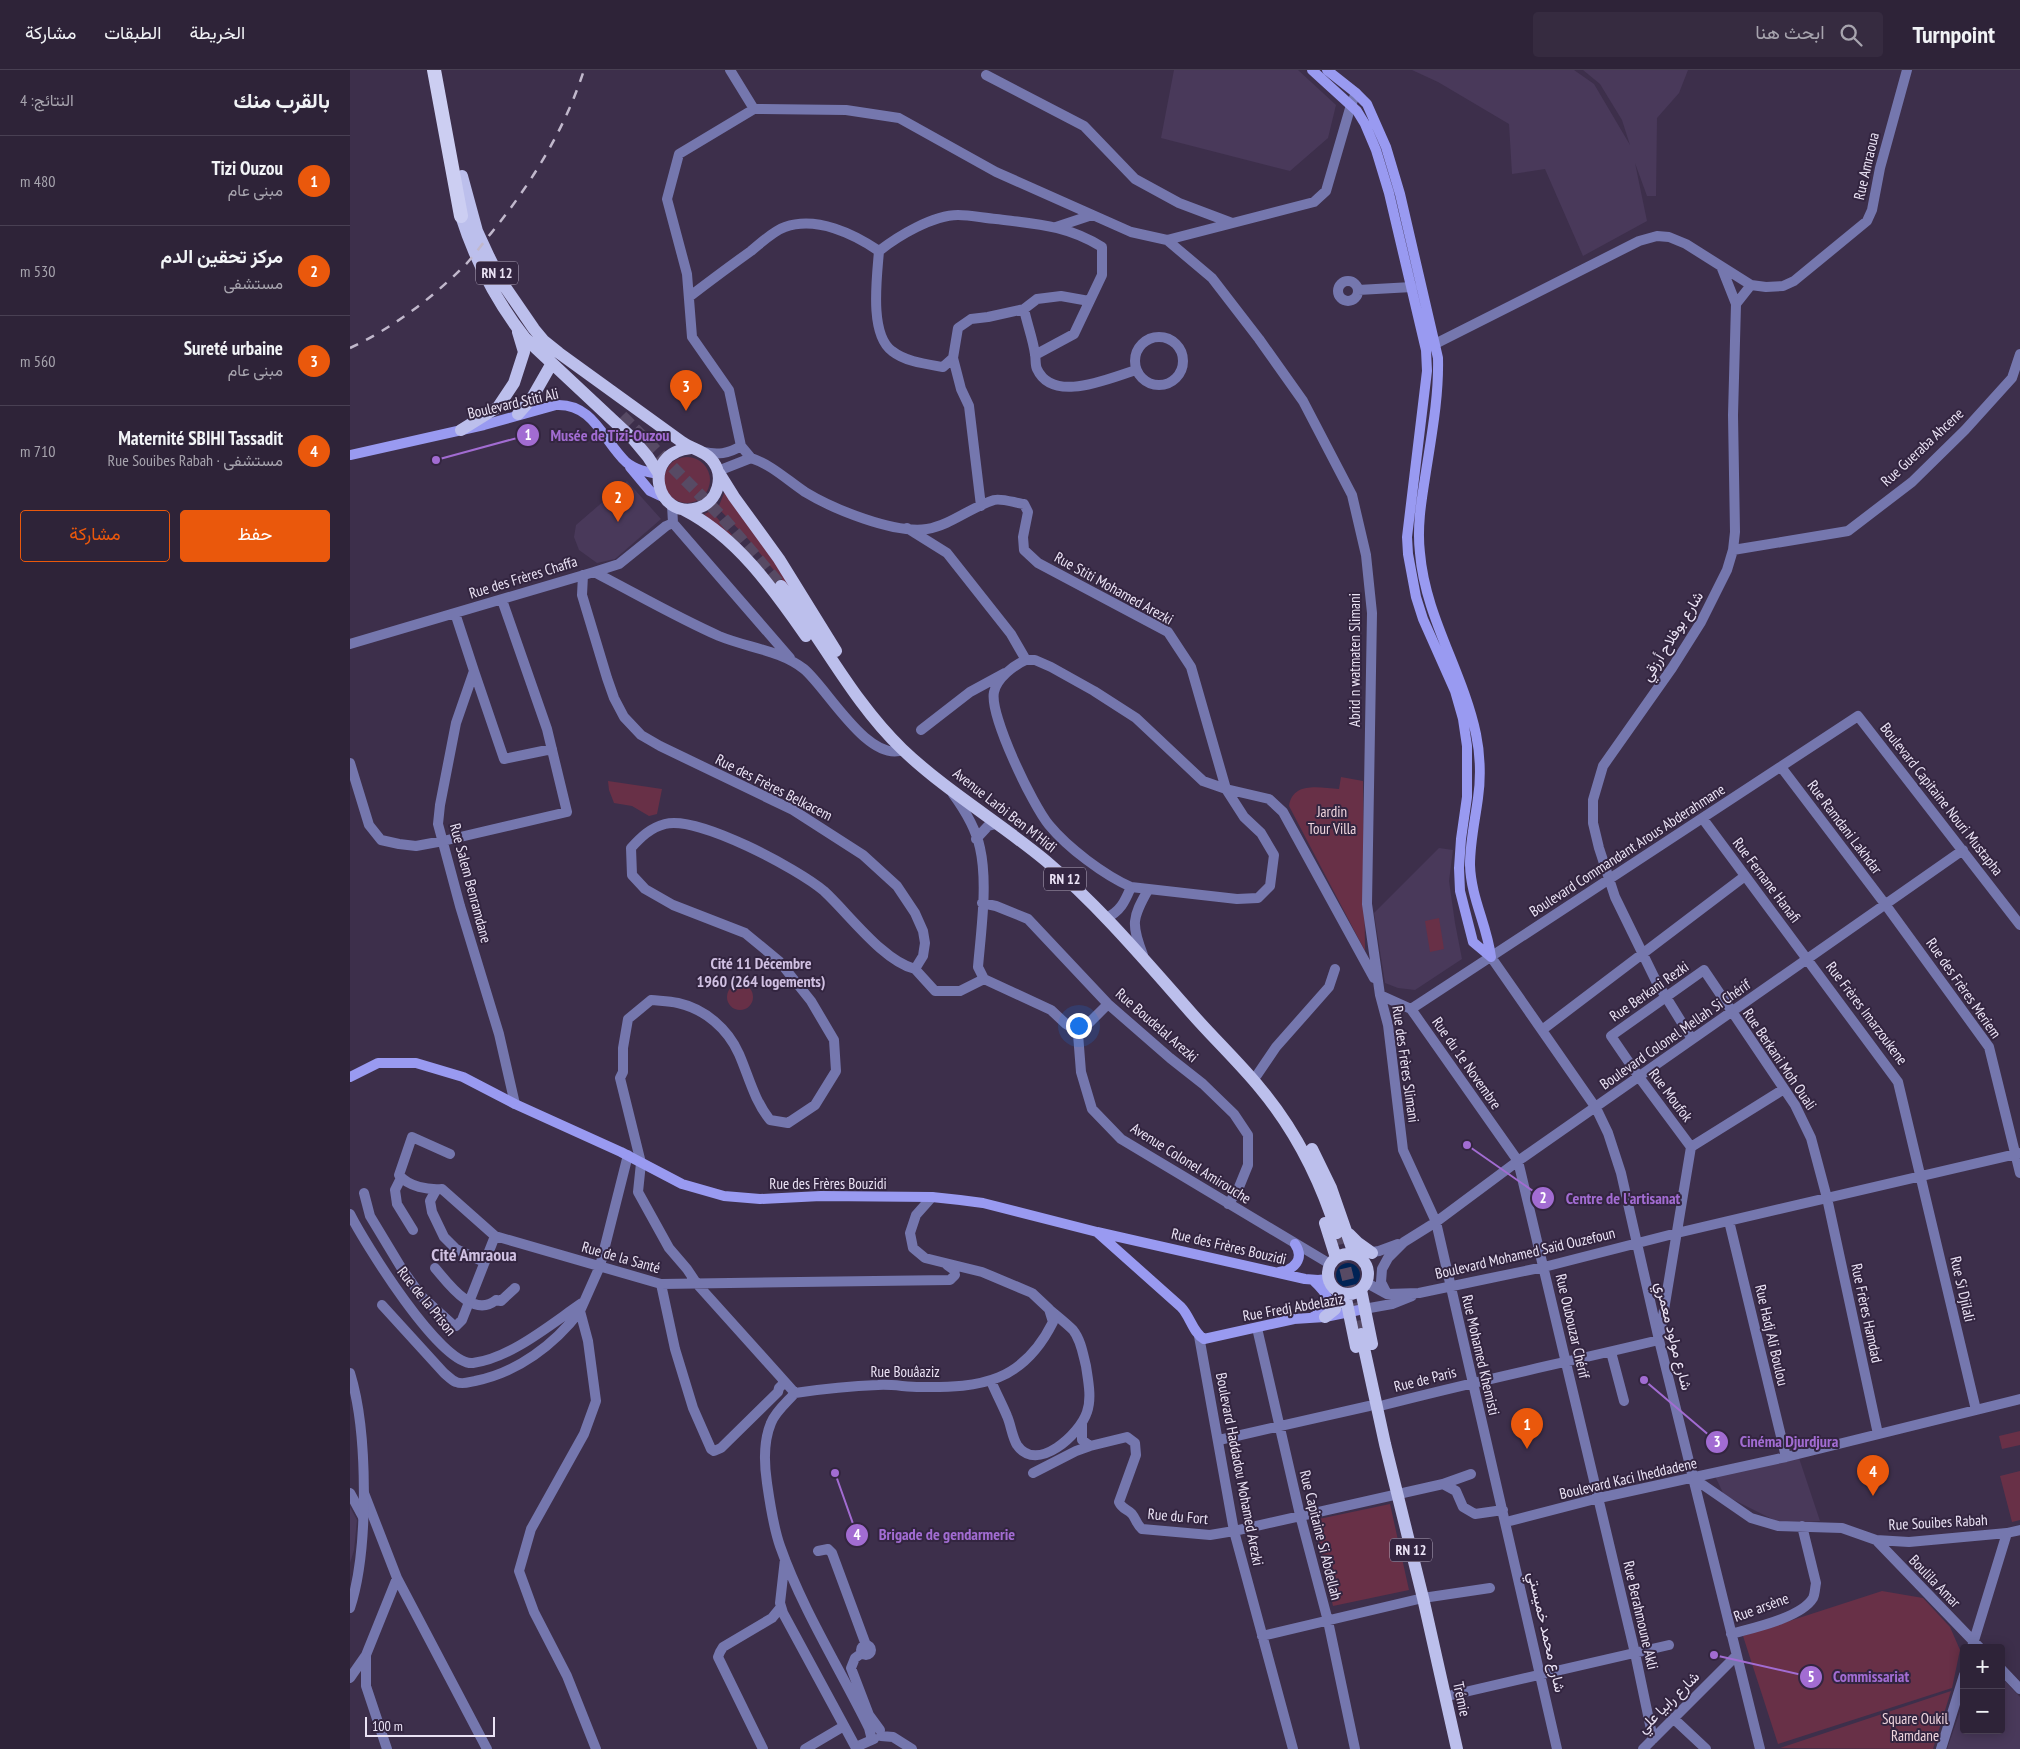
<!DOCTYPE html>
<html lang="ar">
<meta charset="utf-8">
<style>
:root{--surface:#2e2338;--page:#362b40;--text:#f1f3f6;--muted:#a7a4ae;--line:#494053;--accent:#ea580c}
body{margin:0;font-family:"PT Sans Narrow",Vazirmatn,sans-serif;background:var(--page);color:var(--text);direction:rtl}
.controls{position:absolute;right:15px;bottom:15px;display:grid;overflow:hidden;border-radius:5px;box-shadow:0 2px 12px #0003}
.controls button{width:45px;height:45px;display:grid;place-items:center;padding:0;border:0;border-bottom:1px solid var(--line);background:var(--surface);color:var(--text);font:25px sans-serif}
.scale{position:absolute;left:15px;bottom:12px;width:130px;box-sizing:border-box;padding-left:5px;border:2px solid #ebe3f5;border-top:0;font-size:14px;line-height:18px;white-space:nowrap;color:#ebe3f5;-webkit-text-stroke:4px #332540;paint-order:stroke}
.you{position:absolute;left:728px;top:955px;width:18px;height:18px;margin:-12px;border:4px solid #fff;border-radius:50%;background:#1a73e8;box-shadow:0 0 0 8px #1a73e833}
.badge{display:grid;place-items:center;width:32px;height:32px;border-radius:50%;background:var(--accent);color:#fff;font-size:16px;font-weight:700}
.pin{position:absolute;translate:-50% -41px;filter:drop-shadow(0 1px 2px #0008)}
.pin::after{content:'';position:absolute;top:26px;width:18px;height:15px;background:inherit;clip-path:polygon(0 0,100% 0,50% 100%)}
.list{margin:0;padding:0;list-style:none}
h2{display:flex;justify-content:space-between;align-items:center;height:65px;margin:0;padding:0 20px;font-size:21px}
h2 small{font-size:16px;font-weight:400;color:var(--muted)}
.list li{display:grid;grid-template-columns:32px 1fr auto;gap:15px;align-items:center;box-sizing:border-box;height:90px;padding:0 20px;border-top:1px solid var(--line)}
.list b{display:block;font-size:19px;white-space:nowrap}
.list p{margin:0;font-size:16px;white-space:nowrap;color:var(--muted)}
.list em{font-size:16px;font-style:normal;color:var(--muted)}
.actions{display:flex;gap:10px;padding:15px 20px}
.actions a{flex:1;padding:11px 0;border:1px solid var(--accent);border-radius:5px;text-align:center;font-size:18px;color:var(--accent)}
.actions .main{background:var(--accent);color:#fff}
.icon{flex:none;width:28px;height:28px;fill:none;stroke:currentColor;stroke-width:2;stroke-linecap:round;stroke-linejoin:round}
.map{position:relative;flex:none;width:1670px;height:1679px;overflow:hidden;direction:ltr}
header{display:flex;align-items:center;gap:30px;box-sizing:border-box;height:70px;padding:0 25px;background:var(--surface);border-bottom:1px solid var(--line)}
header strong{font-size:24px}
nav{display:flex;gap:28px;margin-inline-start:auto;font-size:18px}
.search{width:350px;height:45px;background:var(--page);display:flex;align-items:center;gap:12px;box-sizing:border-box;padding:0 18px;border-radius:5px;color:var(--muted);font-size:19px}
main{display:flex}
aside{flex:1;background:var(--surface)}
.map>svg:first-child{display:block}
.built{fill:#49395a}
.green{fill:#683047}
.water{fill:#002355}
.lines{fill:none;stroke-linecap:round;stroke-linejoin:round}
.primary-tunnel{stroke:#574a64;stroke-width:12;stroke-dasharray:12 6;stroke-linecap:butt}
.minor{stroke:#7577ae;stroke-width:10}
.tertiary{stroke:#7577ae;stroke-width:10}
.secondary{stroke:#999af1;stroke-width:10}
.primary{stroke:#bcbfec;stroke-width:12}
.trunk{stroke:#cccef2;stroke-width:14}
.rail{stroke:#c1b8cc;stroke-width:2.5;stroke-dasharray:9 9;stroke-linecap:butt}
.labels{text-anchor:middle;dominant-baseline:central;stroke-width:4;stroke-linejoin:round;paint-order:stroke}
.shield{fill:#332540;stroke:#b4aabf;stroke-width:1}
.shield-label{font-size:14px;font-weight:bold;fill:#ebe3f5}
.street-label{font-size:15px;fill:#ebe3f5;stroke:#332540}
.park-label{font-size:15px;fill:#f0d6de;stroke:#332540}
.neighbourhood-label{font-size:16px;font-weight:bold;fill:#d0c0e2;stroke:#332540}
.quarter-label{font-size:18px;font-weight:bold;fill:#d0c0e2;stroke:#332540}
.leader{fill:none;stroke:#a26cd2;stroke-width:2}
.callout-dot{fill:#a26cd2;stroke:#332540;stroke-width:2}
.mark-label{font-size:15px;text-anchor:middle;font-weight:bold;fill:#fff}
.callout-label{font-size:16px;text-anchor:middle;font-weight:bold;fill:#a26cd2;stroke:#332540;stroke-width:4;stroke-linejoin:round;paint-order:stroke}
</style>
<header>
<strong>Turnpoint</strong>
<div class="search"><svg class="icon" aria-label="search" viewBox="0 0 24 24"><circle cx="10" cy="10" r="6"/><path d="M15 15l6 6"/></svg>ابحث هنا</div>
<nav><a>الخريطة</a><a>الطبقات</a><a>مشاركة</a></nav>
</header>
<main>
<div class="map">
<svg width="1670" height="1679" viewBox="0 0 1670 1679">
<rect width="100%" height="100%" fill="#3d2f4b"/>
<path class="built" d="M824 0H948L986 35 978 68 940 101 811 68Z
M1062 0H1224L1244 14 1280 75 1272 50 1250 14 1233 0H1338L1329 23 1307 48 1306 126H1297L1285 93 1297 151 1233 186 1195 99 1162 104 1159 54 1088 12Z
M277 411 311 449 265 489 247 493 229 480 224 467 226 455Z
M1089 778 1103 780 1099 811 1105 853 1112 889 1065 920 1048 918 1035 913 1024 843Z
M1449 1388 1470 1451 1432 1454 1374 1425 1365 1406Z
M0 1437 7 1450 4 1480 0 1493Z
M1651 1607 1670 1627V1679H1597L1614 1630V1660H1651Z"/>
<path class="green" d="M314 410a23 23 0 1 1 46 0a23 23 0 1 1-46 0Z
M375 421 422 483 445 526 399 470 368 438Z
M361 441 416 503 354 444Z
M991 707 1013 711 1015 881 939 736C943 711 970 718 989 719Z
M258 711 312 719 307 744 299 746 282 736 264 733 259 720Z
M1089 848 1094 879 1080 882 1075 851Z
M377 927a13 13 0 1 1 26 0a13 13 0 1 1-26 0Z
M1670 1361V1375L1652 1379 1649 1366Z
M1670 1401V1450L1662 1452 1650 1406Z
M1040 1434 1059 1520 983 1536 964 1450Z
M1532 1521 1573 1528 1600 1557 1610 1580 1602 1618 1428 1674 1393 1566Z
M1601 1621 1583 1679 1430 1678Z"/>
<path class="water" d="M986 1205a12 12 0 1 1 24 0a12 12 0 1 1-24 0Z"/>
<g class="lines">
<path class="primary-tunnel" d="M272 346 373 448 431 516
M987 1163 1011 1264"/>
<path class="minor" d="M380 0 404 39
M636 5 734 56 785 109 829 133 882 153
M706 157 742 145
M817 170 862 208 909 269 953 331 1002 425 1016 485 1022 543 1017 834 1030 925 1038 955 1053 1080 1086 1152 1207 1679
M1371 196 1386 234 1401 215
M988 221a10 10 0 1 1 20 0a10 10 0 1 1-20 0Z
M1008 220 1062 217
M339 227C360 211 380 196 401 181 411 173 423 161 435 157 467 146 504 164 529 181
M674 239 687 229 711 226 739 231
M785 291a24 24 0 1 1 48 0a24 24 0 1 1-48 0Z
M1079 277 1289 171 1307 166 1319 167 1336 174 1401 215 1416 217 1433 216 1444 211 1517 151 1522 140 1530 98 1557 0
M685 285 724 264 752 205V177C717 155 686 154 646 149 634 148 620 145 608 145 583 145 548 166 529 181 527 207 519 264 542 281 556 292 576 294 593 297L603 288 608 258 621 249 638 247 674 239C677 254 683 269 685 284 686 289 685 295 687 299 703 334 759 308 786 300
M603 288 611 319 619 336 631 436
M353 382C368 385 378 384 391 376
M401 388 391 376 379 320 342 267 337 204 317 129 329 84 404 39 496 40 549 48 646 102 781 162 817 170 964 132 976 121 1001 35 1006 23
M368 401 401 388C422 395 437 410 455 422 483 439 544 464 577 459 601 455 621 437 644 430 652 428 665 433 674 434L678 442 673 467 674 480 688 493 818 562 841 597 876 719 919 729 933 742 1024 908
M323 453 440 588
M557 458 597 483 661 564 676 590
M1383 480 1498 461 1562 412 1615 360 1662 308 1670 284
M244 502 269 494 316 456 323 453 322 435
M233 505 232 525 257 608 264 628 274 647 291 665 310 676 443 740 513 785 547 816 565 843 573 861 575 873 573 886 565 899C533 891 499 844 474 821 448 799 348 745 315 754 300 758 291 767 281 778L282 805 295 819 323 835 395 863 429 891 461 931 484 970 486 1001 465 1035 438 1053 420 1050C404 1030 399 1007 389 984 378 959 355 939 328 933 319 931 310 931 301 930L278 949 273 978V1002L270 1008 291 1093 288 1122 319 1178 337 1199 347 1214 445 1323C472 1319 500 1316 528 1315 542 1314 556 1317 570 1317 632 1318 673 1312 703 1252L699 1239 682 1223 632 1202 575 1188 563 1178 560 1163 566 1145 582 1127
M105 543 124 601 106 653 90 735 88 754 110 836 149 964 165 1034
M0 574 244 502C285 523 326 547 369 566 398 578 430 580 454 599 477 618 518 693 553 680
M676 590H685L701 597 744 621 786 648 853 711 876 719 894 747 911 763 924 785 920 816 908 828 887 829 781 817C754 805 718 778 699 755 683 736 639 645 644 622 647 608 664 595 676 590Z
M124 601 154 689 202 679
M571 660 620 622 655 603
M0 693 19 755 31 770 49 774 66 776 93 771 217 742 197 659 152 530
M1431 697 1535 834 1639 977 1670 1103
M603 724C614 739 626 759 630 778 638 813 631 861 628 897L634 909 701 940 716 954 726 960 728 964 731 1002 742 1039 771 1069 980 1194
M1353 749 1548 1012 1626 1340
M626 769 638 756 646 754
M632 833 646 836 678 849 758 934 820 988 853 1014 884 1044 898 1065V1095L887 1122 878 1134
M756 848C771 841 775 831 781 817
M793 885C781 854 782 848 798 820
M1141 887 1246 1038 1258 1063 1271 1103 1309 1270 1410 1679
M565 899 585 921H610L634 909
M1030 925 1061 939 1168 1091 1285 1583 1303 1669
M1061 939 1508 646 1670 855
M1192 960 1395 806
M728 964 758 934
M1342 969 1306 911 1265 827 1249 778 1243 753V730L1253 696 1322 598 1351 552 1377 500 1383 480 1385 462 1383 345 1386 234
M907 1005 926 977 979 917 985 899
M1341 1077 1289 1007 1261 966 1354 900 1445 1035 1461 1068 1477 1128 1528 1364
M1341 1077 1434 1019
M100 1084 62 1067 49 1105C59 1117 78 1120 92 1119L145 1166 311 1214 600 1210 605 1205 604 1200 597 1195
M51 1108 45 1120 47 1134 63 1160
M86 1120 80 1131 82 1142 94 1167 106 1179 134 1192
M14 1123 20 1146 52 1199 71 1226 102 1254 106 1256 112 1250 145 1166
M0 1144C14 1172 91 1297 123 1293 161 1288 201 1254 232 1233
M1379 1151 1436 1387
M1005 1185 1029 1181 1048 1174
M85 1198C98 1213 123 1249 146 1230L151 1231 165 1218
M1017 1213 1037 1224 1069 1223 1194 1197 1327 1163 1670 1083
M311 1214 325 1279 343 1338 361 1379 364 1381 371 1378 428 1322 429 1318 435 1312
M1037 1224 1031 1212 1032 1199 1038 1188 1054 1172 1086 1152 1168 1091 1613 780
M32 1235 94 1303C98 1306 101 1310 106 1312 113 1315 119 1312 125 1311 167 1303 205 1274 230 1241
M1014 1239 1042 1234 1062 1226
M907 1258 950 1445 978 1551 1005 1679
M849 1266 884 1461 943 1679
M1261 1282 1274 1331
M641 1311C646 1323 652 1334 657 1346 661 1355 662 1367 667 1375 687 1404 730 1364 737 1342 742 1328 738 1310 736 1296 733 1284 731 1270 723 1260 716 1253 707 1246 700 1240
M445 1323C437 1332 425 1342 421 1353 413 1372 414 1393 417 1413 420 1434 423 1456 430 1476 452 1539 490 1599 519 1658L521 1666
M1034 1335C1126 1311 1218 1292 1309 1270L1341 1077
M732 1354V1370L740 1376 777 1367 785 1373 786 1385 769 1432C772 1439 777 1439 782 1444 786 1449 787 1455 792 1459L860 1465 884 1461 1093 1414 1106 1421 1113 1437 1125 1444 1153 1440
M869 1370 1019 1336
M683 1403 726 1381 740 1376
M1343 1408 1401 1448 1428 1456 1492 1458 1526 1470 1559 1472 1657 1463 1670 1460
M1093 1414 1121 1404
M0 1423 13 1447
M14 1423 47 1508 137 1679
M1156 1452 1249 1428 1436 1387 1670 1329
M1526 1470 1630 1578
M468 1481 478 1479 482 1483 516 1575
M435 1489 430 1533 433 1543 505 1676H508L524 1669
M1381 1564C1402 1558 1451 1548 1463 1528 1465 1524 1465 1518 1466 1513L1452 1456
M912 1566 1073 1528 1140 1518
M511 1580a5 5 0 1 1 10 0a5 5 0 1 1-10 0Z
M1622 1577 1657 1463
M512 1583 505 1588 501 1598 519 1645 530 1660
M16 1585V1616L37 1679
M1651 1599 1670 1619
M0 1608 16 1585 47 1508
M1102 1625 1319 1575
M1324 1649 1356 1679
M531 1666 543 1667 562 1679
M246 1679 217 1606 184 1542 169 1501 181 1459 234 1364 246 1331 238 1271 230 1241 250 1196 278 1085
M413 1679 368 1587 370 1582 373 1577 422 1548 431 1537
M455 1679 494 1656
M1293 1679 1386 1586
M1591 1679 1614 1605"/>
<path class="tertiary" d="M0 1303C18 1361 19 1480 0 1538"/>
<path class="secondary" d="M962 0 1007 41 1015 54 1026 80 1039 123 1076 280 1077 301 1057 467 1058 484 1066 527 1073 549 1105 621 1113 649 1117 676V727L1111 769 1109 798 1110 821 1123 872 1141 887
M977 0 1006 23 1017 34 1036 77 1050 124 1088 288C1089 328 1081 368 1075 408 1071 433 1067 458 1070 483 1075 546 1113 602 1126 664 1130 683 1131 708 1128 728 1125 751 1120 772 1120 795 1121 828 1137 855 1141 887
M0 385 134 355 206 335C243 333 253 370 276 392 285 400 297 402 309 404
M280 397 300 421 315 428
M0 1007 28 993H66L113 1007 165 1034 271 1082 332 1114 374 1126 410 1129 471 1126 582 1127 610 1130 633 1133 747 1162 955 1209 968 1210 978 1209
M748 1163 831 1237C840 1246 843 1263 854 1269L944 1249 975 1247 1014 1239
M929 1202C944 1200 955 1189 945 1174
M963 1247C986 1235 979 1225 963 1210"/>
<path class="primary" d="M112 106 127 161 139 187 151 211 184 259 194 271 209 283 332 372C341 379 353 380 361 389 376 405 368 432 348 438 306 451 289 383 341 378
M111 146C125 190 146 231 175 268L283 369 298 387 309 404
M168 344 182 328 202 293
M111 360 148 337 164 313 174 282 168 262
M369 403 384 427 429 489 486 581
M334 440C387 467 423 519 456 566
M431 516C472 569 503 632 552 679 596 721 649 752 696 791 748 835 792 887 837 938 860 965 887 990 910 1018 946 1061 970 1109 987 1163
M962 1079 981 1118 1004 1184
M975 1153 986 1188
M999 1164 1008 1173 1022 1183
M978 1204a20 20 0 1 1 40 0a20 20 0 1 1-40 0Z
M1011 1220 1022 1274
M995 1224 1006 1277
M975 1247 985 1239 990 1223
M1011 1264 1035 1374 1073 1528 1107 1679"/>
<path class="trunk" d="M84 0 111 146"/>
<path class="rail" d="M0 278C39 260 80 230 111 199 121 190 129 178 138 167 179 117 214 62 234 0"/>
</g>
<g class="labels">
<g class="shield">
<rect x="126" y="191.5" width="42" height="23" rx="4"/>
<rect x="694" y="797.5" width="42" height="23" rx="4"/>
<rect x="1040" y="1468.5" width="42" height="23" rx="4"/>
</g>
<g class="shield-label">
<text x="147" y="203">RN 12</text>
<text x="715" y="809">RN 12</text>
<text x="1061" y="1480">RN 12</text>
</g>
<g class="street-label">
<text transform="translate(1516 96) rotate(-77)">Rue Amraoua</text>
<text transform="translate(163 333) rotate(-13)">Boulevard Stiti Ali</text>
<text transform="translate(1572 377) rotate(-43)">Rue Gueraba Ahcene</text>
<text transform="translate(173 507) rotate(-17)">Rue des Frères Chaffa</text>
<text transform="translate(764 518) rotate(29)">Rue Stiti Mohamed Arezki</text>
<text transform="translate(1322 566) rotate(-58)">شارع بوفلاح أرزقي</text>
<text transform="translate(1004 590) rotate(-90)">Abrid n watmaten Slimani</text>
<text transform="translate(424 717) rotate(27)">Rue des Frères Belkacem</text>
<text transform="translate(1592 729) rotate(52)">Boulevard Capitaine Nouri Mustapha</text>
<text transform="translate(655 740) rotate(38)">Avenue Larbi Ben M'Hidi</text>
<text transform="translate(1495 757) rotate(53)">Rue Ramdani Lakhdar</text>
<text transform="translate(1277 780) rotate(-33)">Boulevard Commandant Arous Abderahmane</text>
<text transform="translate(1417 810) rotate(53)">Rue Fernane Hanafi</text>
<text transform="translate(121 813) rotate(75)">Rue Salem Benramdane</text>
<text transform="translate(1614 918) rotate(55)">Rue des Frères Meriem</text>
<text transform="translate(1299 921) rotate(-35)">Rue Berkani Rezki</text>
<text transform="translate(1517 943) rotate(53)">Rue Frères Imarzoukene</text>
<text transform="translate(807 955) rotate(41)">Rue Boudelal Arezki</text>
<text transform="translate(1325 964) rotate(-35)">Boulevard Colonel Mellah Si Chérif</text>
<text transform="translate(1430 989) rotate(56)">Rue Berkani Moh Ouali</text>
<text transform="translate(1117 993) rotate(55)">Rue du 1e Novembre</text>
<text transform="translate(1056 994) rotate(82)">Rue des Frères Slimani</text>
<text transform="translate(1321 1025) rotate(53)">Rue Moufok</text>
<text transform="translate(841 1093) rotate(32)">Avenue Colonel Amirouche</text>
<text x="478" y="1113">Rue des Frères Bouzidi</text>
<text transform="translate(879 1176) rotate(13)">Rue des Frères Bouzidi</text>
<text transform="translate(1175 1183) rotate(-13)">Boulevard Mohamed Saïd Ouzefoun</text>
<text transform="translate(271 1187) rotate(16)">Rue de la Santé</text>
<text transform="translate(1613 1219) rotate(77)">Rue Si Djilali</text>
<text transform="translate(77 1231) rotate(51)">Rue de la Prison</text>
<text transform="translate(943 1237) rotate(-10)">Rue Fredj Abdelaziz</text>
<text transform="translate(1517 1243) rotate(78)">Rue Frères Hamdad</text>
<text transform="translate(1223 1256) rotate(77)">Rue Oubouzar Chérif</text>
<text transform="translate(1422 1265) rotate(77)">Rue Hadj Ali Boulou</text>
<text transform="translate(1324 1266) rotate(76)">شارع مولود معمري</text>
<text transform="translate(1131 1285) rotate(77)">Rue Mohamed Khemisti</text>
<text x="555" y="1301">Rue Bouâaziz</text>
<text transform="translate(1075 1309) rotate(-14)">Rue de Paris</text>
<text transform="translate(890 1399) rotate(79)">Boulevard Haddadou Mohamed Arezki</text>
<text transform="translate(1278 1408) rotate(-13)">Boulevard Kaci Iheddadene</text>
<text transform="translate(828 1446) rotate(5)">Rue du Fort</text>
<text transform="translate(1588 1452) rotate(-3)">Rue Souibes Rabah</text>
<text transform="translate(971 1465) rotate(76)">Rue Capitaine Si Abdellah</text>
<text transform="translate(1585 1511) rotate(46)">Boulila Amar</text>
<text transform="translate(1411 1537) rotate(-20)">Rue arsène</text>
<text transform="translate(1291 1545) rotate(77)">Rue Berahmoune Akli</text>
<text transform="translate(1197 1562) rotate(77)">شارع محمد خميستي</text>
<text transform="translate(1112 1629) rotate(78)">Trémie</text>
<text transform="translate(1318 1632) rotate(-45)">شارع رابيا علي</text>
</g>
<g class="park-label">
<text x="982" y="741">Jardin<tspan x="982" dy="17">Tour Villa</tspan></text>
<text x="1565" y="1648">Square Oukil<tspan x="1565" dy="17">Ramdane</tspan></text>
</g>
<g class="neighbourhood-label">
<text x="411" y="893">Cité 11 Décembre<tspan x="411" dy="18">1960 (264 logements)</tspan></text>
</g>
<g class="quarter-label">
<text x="124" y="1184">Cité Amraoua</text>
</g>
</g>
<path class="leader" d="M86 390L178 365M1117 1075L1193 1128M1294 1310L1367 1372M485 1403L507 1465M1364 1585L1461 1607"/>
<g class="callout-dot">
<circle cx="86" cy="390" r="5"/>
<circle cx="1117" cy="1075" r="5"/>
<circle cx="1294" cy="1310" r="5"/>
<circle cx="485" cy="1403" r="5"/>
<circle cx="1364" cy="1585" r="5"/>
<circle cx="178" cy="365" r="12"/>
<circle cx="1193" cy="1128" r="12"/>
<circle cx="1367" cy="1372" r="12"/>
<circle cx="507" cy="1465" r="12"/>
<circle cx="1461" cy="1607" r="12"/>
</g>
<g class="mark-label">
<text x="178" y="370">1</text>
<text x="1193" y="1133">2</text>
<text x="1367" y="1377">3</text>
<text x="507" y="1470">4</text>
<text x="1461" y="1612">5</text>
</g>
<g class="callout-label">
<text x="260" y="371">Musée de Tizi-Ouzou</text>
<text x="1273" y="1134">Centre de l'artisanat</text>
<text x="1439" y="1377">Cinéma Djurdjura</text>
<text x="597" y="1470">Brigade de gendarmerie</text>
<text x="1521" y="1612">Commissariat</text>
</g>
</svg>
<div class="controls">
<button>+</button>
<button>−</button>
</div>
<div class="scale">100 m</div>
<div class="you"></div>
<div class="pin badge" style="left:1177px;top:1379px">1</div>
<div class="pin badge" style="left:268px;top:452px">2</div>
<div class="pin badge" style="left:336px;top:341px">3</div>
<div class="pin badge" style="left:1523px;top:1426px">4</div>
</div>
<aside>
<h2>بالقرب منك<small>النتائج: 4</small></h2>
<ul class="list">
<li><span class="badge">1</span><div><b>Tizi Ouzou</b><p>مبنى عام</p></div><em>480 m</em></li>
<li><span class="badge">2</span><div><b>مركز تحقين الدم</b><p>مستشفى</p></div><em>530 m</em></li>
<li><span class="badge">3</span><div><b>Sureté urbaine</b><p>مبنى عام</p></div><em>560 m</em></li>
<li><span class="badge">4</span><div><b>Maternité SBIHI Tassadit</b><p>مستشفى · Rue Souibes Rabah</p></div><em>710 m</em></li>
</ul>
<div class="actions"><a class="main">حفظ</a><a>مشاركة</a></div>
</aside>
</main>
